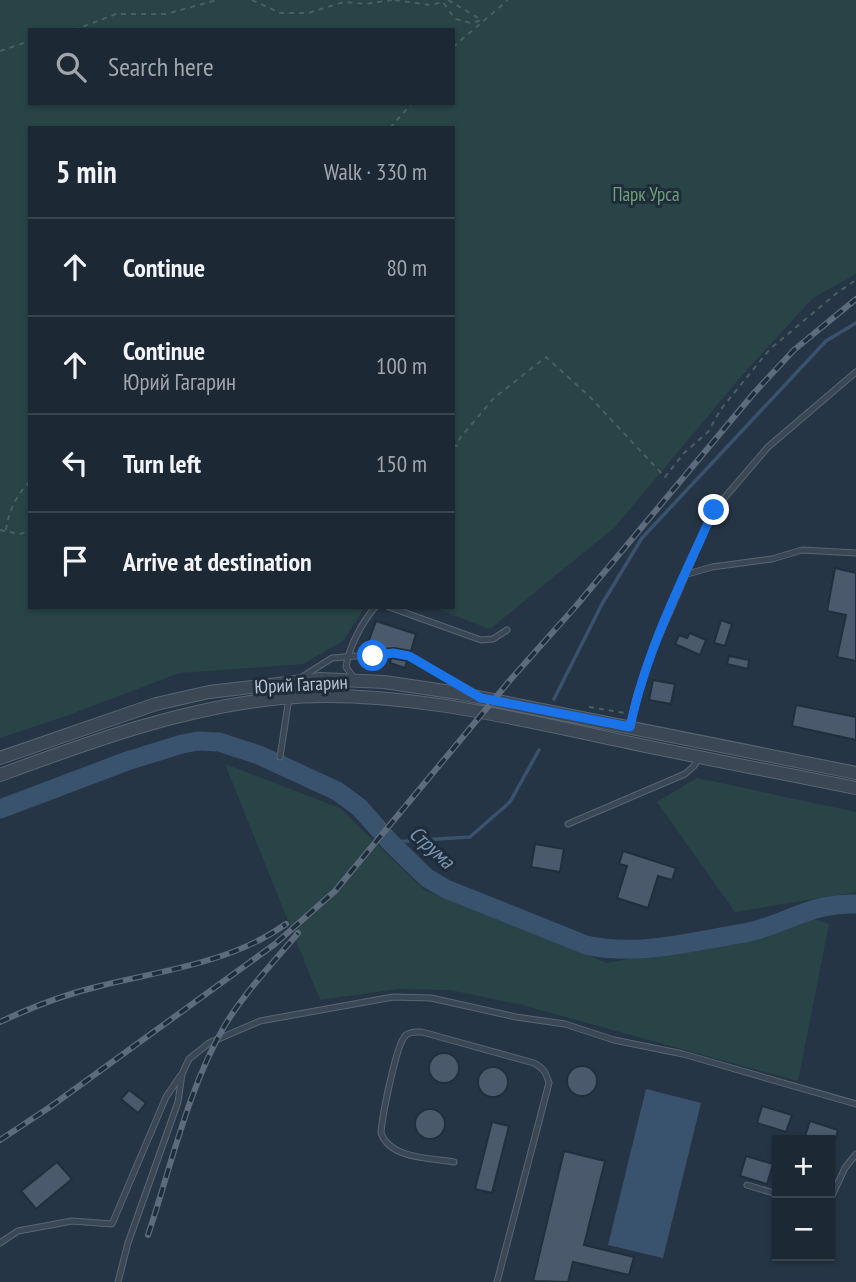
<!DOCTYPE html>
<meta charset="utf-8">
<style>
:root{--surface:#1c2834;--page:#293440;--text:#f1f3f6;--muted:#a0a6ac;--line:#3a444f}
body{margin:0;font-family:"PT Sans Narrow",sans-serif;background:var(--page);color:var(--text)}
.controls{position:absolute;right:21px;bottom:21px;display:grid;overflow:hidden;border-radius:0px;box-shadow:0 2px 5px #0004}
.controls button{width:63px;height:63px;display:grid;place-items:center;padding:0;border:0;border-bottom:2px solid var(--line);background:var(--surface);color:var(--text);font:35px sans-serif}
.stop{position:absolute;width:21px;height:21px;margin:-16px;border:5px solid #1a73e8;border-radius:50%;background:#fff}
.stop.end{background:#1a73e8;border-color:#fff;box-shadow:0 2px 7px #0008}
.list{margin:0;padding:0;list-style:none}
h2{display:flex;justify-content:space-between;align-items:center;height:91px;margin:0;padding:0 28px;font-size:30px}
h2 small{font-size:23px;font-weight:400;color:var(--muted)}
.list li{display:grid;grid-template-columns:46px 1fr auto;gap:21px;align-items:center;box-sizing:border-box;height:98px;padding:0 28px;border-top:2px solid var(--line)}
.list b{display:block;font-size:26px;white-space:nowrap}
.list p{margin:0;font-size:23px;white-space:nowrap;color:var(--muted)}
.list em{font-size:23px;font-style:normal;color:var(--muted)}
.icon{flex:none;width:38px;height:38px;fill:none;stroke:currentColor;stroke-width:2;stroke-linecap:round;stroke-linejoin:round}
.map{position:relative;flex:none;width:856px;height:1282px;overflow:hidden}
.search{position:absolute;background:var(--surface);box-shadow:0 2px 5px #0004;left:28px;top:28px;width:427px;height:77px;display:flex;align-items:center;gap:18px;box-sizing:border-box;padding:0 24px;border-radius:0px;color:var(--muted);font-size:26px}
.panel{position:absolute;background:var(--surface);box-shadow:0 2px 5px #0004;left:28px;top:126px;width:427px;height:483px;border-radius:0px}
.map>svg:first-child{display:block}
.green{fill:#284446;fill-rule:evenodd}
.water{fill:#39526d}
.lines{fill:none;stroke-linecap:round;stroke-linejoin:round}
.stream{stroke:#39526d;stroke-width:3.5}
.river{stroke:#39526d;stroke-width:19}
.building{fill:#4a596b;stroke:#212e3c;stroke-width:2}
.service-casing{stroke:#596572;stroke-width:7}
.tertiary-casing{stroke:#596572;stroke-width:14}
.path{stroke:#476162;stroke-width:2;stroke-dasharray:5 5;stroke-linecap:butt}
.service{stroke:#3b4754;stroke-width:5}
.tertiary{stroke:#3b4754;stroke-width:12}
.rail-casing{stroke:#5d6b7c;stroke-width:6}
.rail{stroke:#1f2c3a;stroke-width:3.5;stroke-dasharray:10;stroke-linecap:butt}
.route{stroke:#1a73e8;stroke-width:9}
.labels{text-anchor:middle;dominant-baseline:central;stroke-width:6;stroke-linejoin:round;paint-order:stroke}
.park-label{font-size:19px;fill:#6fa077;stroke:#1f2c3a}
.street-label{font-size:19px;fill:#b9c2ce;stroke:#1f2c3a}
.water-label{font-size:21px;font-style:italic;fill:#7794b2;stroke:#1f2c3a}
</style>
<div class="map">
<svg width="856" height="1282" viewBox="0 0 856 1282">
<rect width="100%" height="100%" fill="#263545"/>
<path class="green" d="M0 0H856V274L813 298 744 373 615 527 490 629 432 607H453V128H30V607H365L343 641 303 664 179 673 69 715 0 738ZM30 30H453V103H30Z
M225 764 340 808 424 890 607 963 772 932 807 917 829 924 798 1081 522 1005 450 990 398 989 320 1000Z
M697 778 856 812V892L735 912 657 802Z"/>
<path class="water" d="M646 1089 701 1103 663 1258 608 1245Z"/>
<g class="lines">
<path class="stream" d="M554 699 602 604 642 538 826 341 856 323
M390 842 470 837 510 802 539 750"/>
<path class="river" d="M0 809 127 761 182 744 198 741 219 742 259 755 337 791 359 807 390 842 427 878 446 889 586 945C638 957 693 941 745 933 788 924 808 903 856 904"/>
</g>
<path class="building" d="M835 568 856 573V661L837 657 846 615 827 611Z
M721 620 732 624 725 646 714 643Z
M376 621 416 634 411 651 394 648 381 649 368 643Z
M690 633 706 640 700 655 675 644 679 635 687 638Z
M729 656 749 660 748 669 727 664Z
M391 658 407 661 405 668 390 663Z
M653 680 675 684 671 704 649 700Z
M796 705 856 717V740L792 726Z
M535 844 564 849 560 872 531 867Z
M623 851 676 868 672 880 658 876 648 908 617 898 627 866 619 864Z
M429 1068a15 15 0 1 1 30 0a15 15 0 1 1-30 0Z
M567 1081a15 15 0 1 1 30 0a15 15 0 1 1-30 0Z
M478 1082a15 15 0 1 1 30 0a15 15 0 1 1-30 0Z
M129 1090 146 1103 138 1113 121 1099Z
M762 1106 792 1115 786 1132 757 1123Z
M415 1124a15 15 0 1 1 30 0a15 15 0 1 1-30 0Z
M810 1121 838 1130 835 1140 804 1139Z
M492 1122 509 1126 492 1193 475 1189Z
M564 1151 605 1161 584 1245 634 1257 629 1275 573 1262 568 1282 533 1281Z
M746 1156 773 1164 767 1184 740 1176Z
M57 1162 72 1179 36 1209 21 1191Z"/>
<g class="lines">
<g class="service-casing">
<path id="service" d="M684 575 712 567 772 559 802 550 856 553
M389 607 481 640 493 639 507 630
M302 677 332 658 393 653 409 656 473 692
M354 678 346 667C349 646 362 623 375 607
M630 726 637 695 650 657 714 510 768 447 856 372
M280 757 289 698
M568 824 685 774 694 766 698 759
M454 1162C431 1158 390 1159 381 1133 382 1118 396 1043 406 1035 411 1031 416 1032 422 1032L534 1063C543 1068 546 1072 549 1083L497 1282
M747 1185 777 1194
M830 1200 845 1168 856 1154
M0 1243 18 1231 72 1221 112 1224 166 1097 181 1075
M118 1282 128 1243 178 1102 182 1074 189 1059 209 1043 260 1021 393 997 431 998 516 1017 565 1024 614 1040 683 1054 856 1104"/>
</g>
<g class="tertiary-casing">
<path id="tertiary" d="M0 758 156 704 209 692 320 679 384 682 458 693 856 773
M0 775C92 741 182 708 281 698 389 688 511 717 617 740 696 757 776 772 856 788"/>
</g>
<path class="path" d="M252 0 280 13H308L344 2 366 4 393 0
M395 0 430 5 443 2 455 19 471 23 483 20
M448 0 480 19
M74 30 116 14H166L217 0
M453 47 508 0
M0 51 30 41
M390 128 412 103
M453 445 457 446 460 438 494 398 546 357 589 396 665 477 684 453 708 432 721 409 770 349 838 292 856 280
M0 530 19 534 24 533 30 538
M6 530C9 510 16 496 30 481
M589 707 625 713"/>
<use href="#service" class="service"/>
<use href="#tertiary" class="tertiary"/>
<g class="rail-casing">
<path id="rail" d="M0 1022C32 1007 66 994 100 986 164 970 231 963 286 924
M0 1140 50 1107 275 944 335 891 511 679 576 606 754 393 794 350 856 299
M148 1235C171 1167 188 1088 225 1025 245 992 273 963 298 933"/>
</g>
<use href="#rail" class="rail"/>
</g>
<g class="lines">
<path class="route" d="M373 656 393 653 409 656 481 698 630 727C646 651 682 580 714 510"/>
</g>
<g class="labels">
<g class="park-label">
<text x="646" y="194">Парк Урса</text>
</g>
<g class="street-label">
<text transform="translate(301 684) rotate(-3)">Юрий Гагарин</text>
</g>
<g class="water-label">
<text transform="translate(432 847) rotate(42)">Струма</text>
</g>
</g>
</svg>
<div class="controls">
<button>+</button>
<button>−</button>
</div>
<div class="stop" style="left:373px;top:656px"></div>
<div class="stop end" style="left:714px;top:510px"></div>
<div class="search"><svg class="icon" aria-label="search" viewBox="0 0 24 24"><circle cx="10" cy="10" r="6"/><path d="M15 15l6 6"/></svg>Search here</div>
<section class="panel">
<h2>5 min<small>Walk · 330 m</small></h2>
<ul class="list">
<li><svg class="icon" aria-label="ahead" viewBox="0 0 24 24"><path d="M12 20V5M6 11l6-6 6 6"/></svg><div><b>Continue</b></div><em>80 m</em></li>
<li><svg class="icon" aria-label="ahead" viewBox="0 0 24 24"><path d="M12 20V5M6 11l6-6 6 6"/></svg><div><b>Continue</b><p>Юрий Гагарин</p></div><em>100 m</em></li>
<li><svg class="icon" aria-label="left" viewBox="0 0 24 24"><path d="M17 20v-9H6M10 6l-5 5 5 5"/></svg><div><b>Turn left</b></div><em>150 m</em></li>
<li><svg class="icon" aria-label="arrive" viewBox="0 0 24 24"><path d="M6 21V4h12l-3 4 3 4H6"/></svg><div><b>Arrive at destination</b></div></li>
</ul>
</section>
</div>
